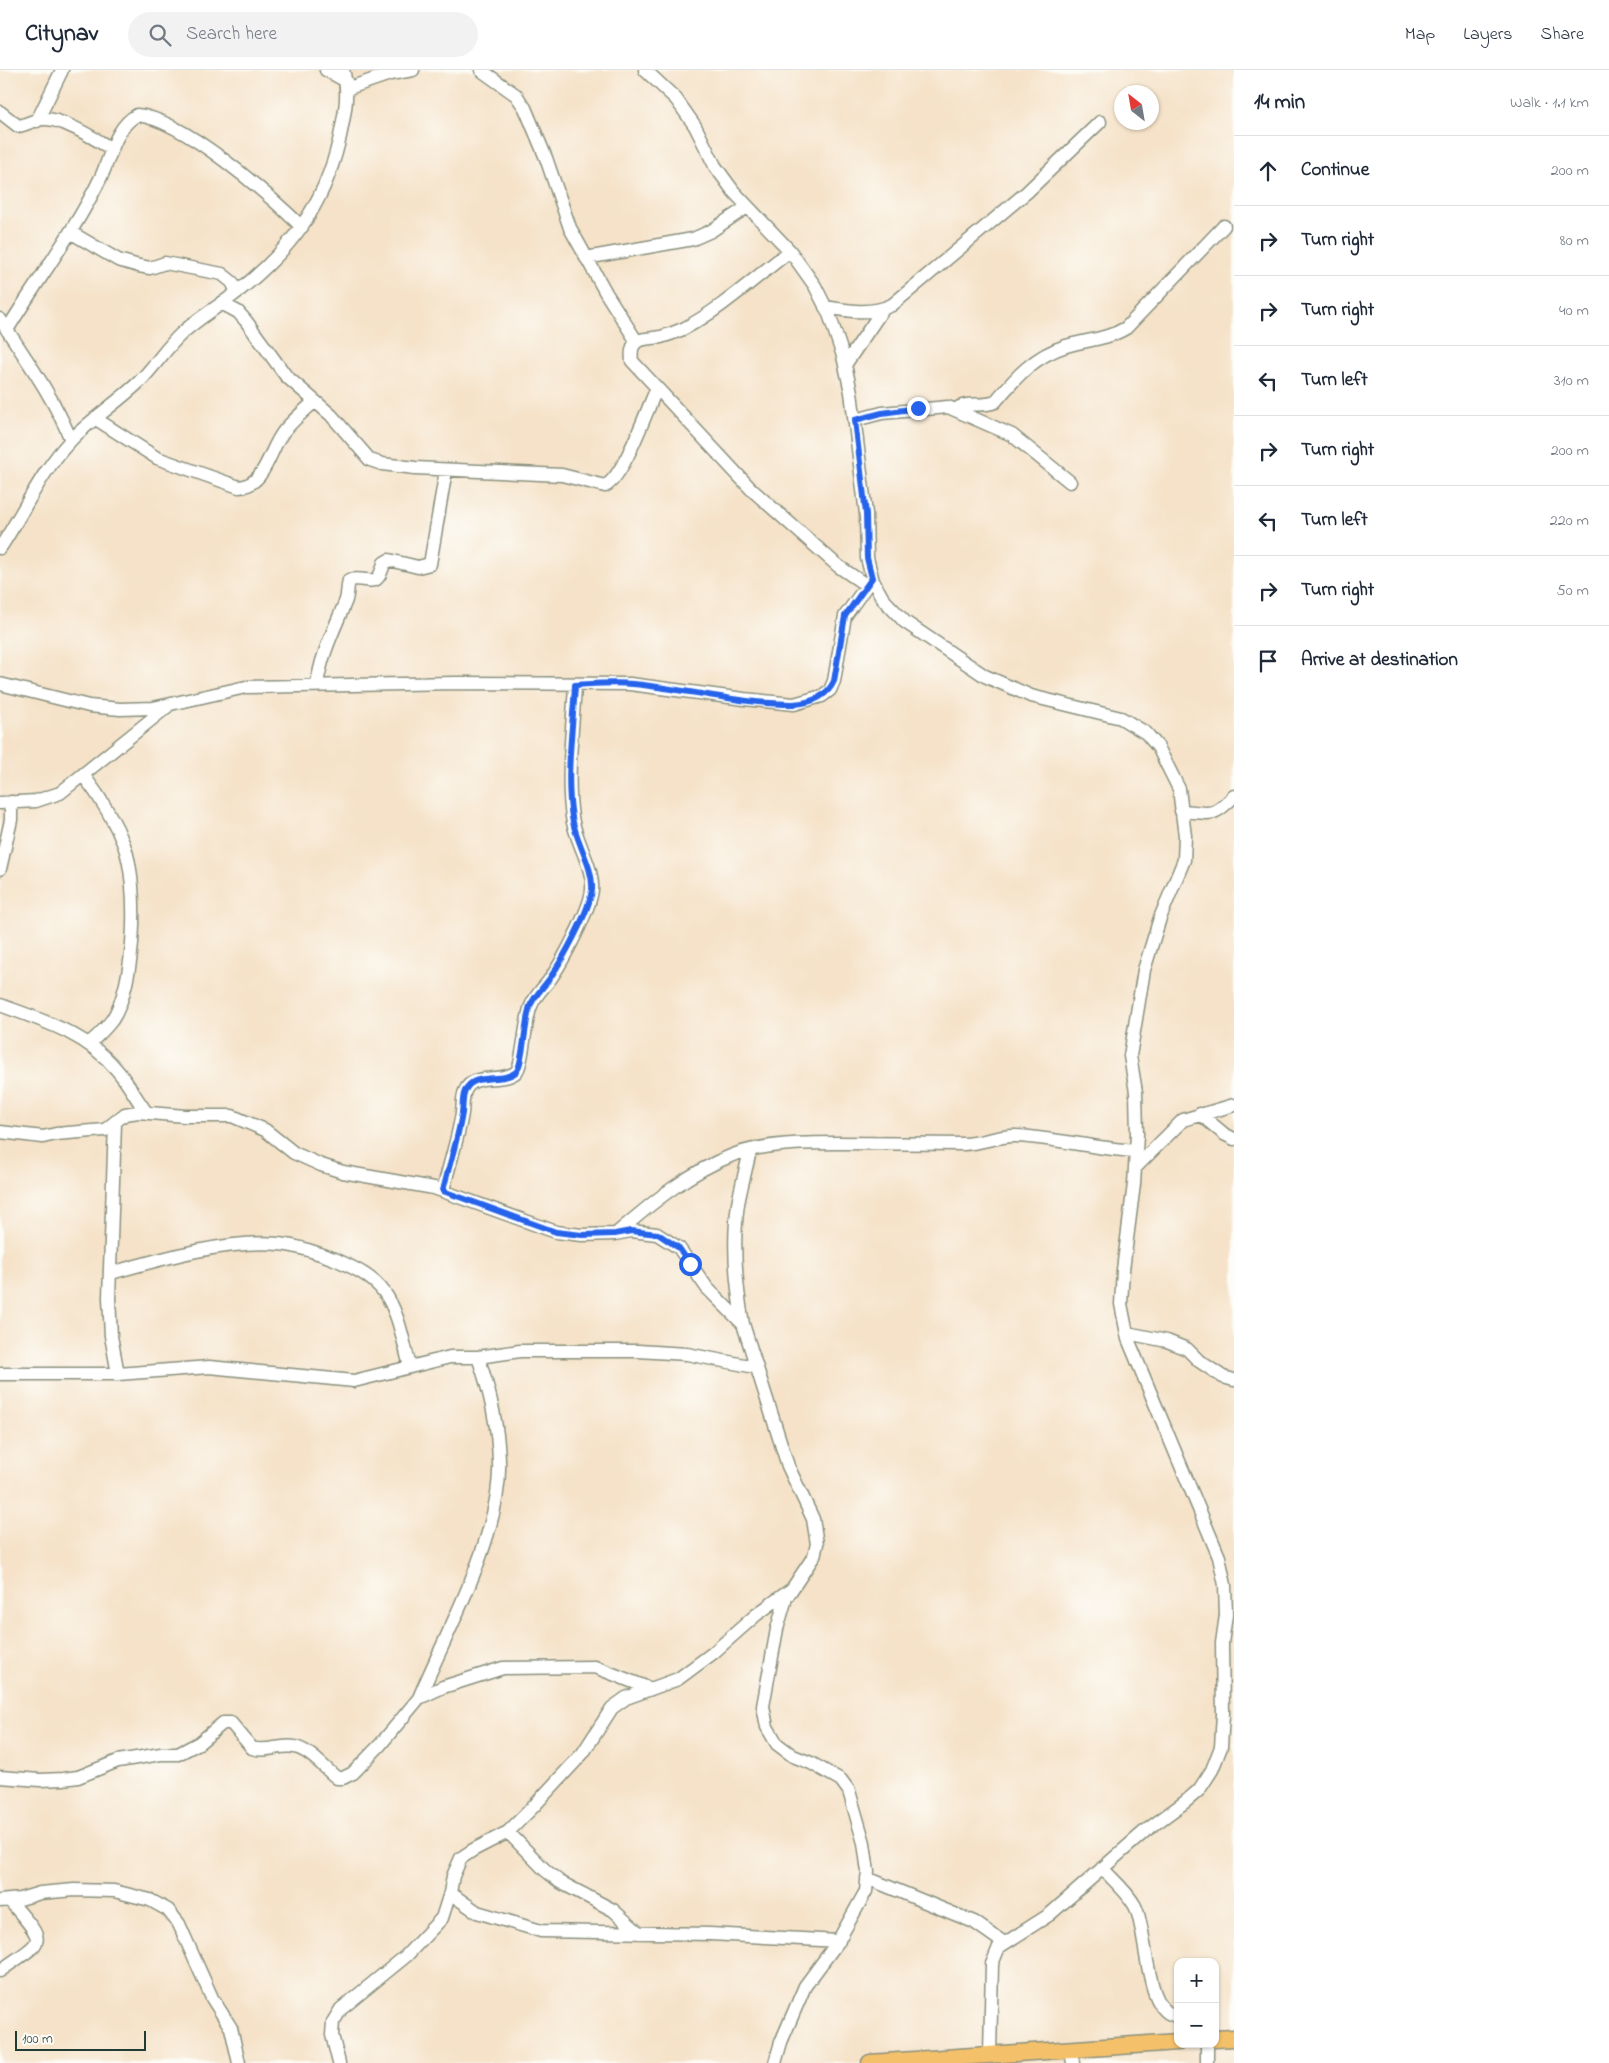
<!DOCTYPE html>
<meta charset="utf-8">
<style>
:root{--surface:#fff;--page:#f2f2f3;--text:#1f2937;--muted:#747a83;--line:#e0e1e3}
body{margin:0;font-family:"Indie Flower",sans-serif;background:var(--page);color:var(--text)}
.controls{position:absolute;right:15px;bottom:15px;display:grid;overflow:hidden;border-radius:10px;box-shadow:0 1px 4px #0004}
.controls button{width:45px;height:45px;display:grid;place-items:center;padding:0;border:0;border-bottom:1px solid var(--line);background:var(--surface);color:var(--text);font:25px sans-serif}
.compass{position:absolute;left:1114px;top:15px;width:45px;height:45px;border-radius:50%;background:var(--surface);box-shadow:0 1px 4px #0004;rotate:329deg}
.scale{position:absolute;left:15px;bottom:12px;width:131px;box-sizing:border-box;padding-left:5px;border:2px solid #1f3d34;border-top:0;font-size:14px;line-height:18px;white-space:nowrap;color:#1f3d34;-webkit-text-stroke:4px #fdfcf7;paint-order:stroke}
.stop{position:absolute;width:15px;height:15px;margin:-11px;border:4px solid #2563eb;border-radius:50%;background:#fff}
.stop.end{background:#2563eb;border-color:#fff;box-shadow:0 1px 5px #0008}
.list{margin:0;padding:0;list-style:none}
h2{display:flex;justify-content:space-between;align-items:center;height:65px;margin:0;padding:0 20px;font-size:21px}
h2 small{font-size:16px;font-weight:400;color:var(--muted)}
.list li{display:grid;grid-template-columns:32px 1fr auto;gap:15px;align-items:center;box-sizing:border-box;height:70px;padding:0 20px;border-top:1px solid var(--line)}
.list b{display:block;font-size:19px;white-space:nowrap}
.list em{font-size:16px;font-style:normal;color:var(--muted)}
.icon{flex:none;width:28px;height:28px;fill:none;stroke:currentColor;stroke-width:2;stroke-linecap:round;stroke-linejoin:round}
.map{position:relative;flex:none;width:1234px;height:1993px;overflow:hidden}
header{display:flex;align-items:center;gap:30px;box-sizing:border-box;height:70px;padding:0 25px;background:var(--surface);border-bottom:1px solid var(--line)}
header strong{font-size:24px}
nav{display:flex;gap:28px;margin-inline-start:auto;font-size:18px}
.search{width:350px;height:45px;background:var(--page);display:flex;align-items:center;gap:12px;box-sizing:border-box;padding:0 18px;border-radius:28px;color:var(--muted);font-size:19px}
main{display:flex}
aside{flex:1;background:var(--surface)}
.map>svg:first-child{display:block}
.lines{fill:none;stroke-linecap:round;stroke-linejoin:round}
.minor-casing{stroke:#8a907e;stroke-width:15}
.major-casing{stroke:#8a907e;stroke-width:19}
.minor{stroke:#fff;stroke-width:12}
.major{stroke:#f4c16a;stroke-width:16}
.route{stroke:#2563eb;stroke-width:6}
</style>
<header>
<strong>Citynav</strong>
<div class="search"><svg class="icon" aria-label="search" viewBox="0 0 24 24"><circle cx="10" cy="10" r="6"/><path d="M15 15l6 6"/></svg>Search here</div>
<nav><a>Map</a><a>Layers</a><a>Share</a></nav>
</header>
<main>
<div class="map">
<svg width="1234" height="1993" viewBox="0 0 1234 1993">
<rect width="100%" height="100%" fill="#fdfcf7"/>
<filter id="ink" filterUnits="userSpaceOnUse"><feTurbulence type="fractalNoise" baseFrequency=".02" numOctaves="2"/><feDisplacementMap in="SourceGraphic" scale="10" xChannelSelector="R" yChannelSelector="G"/><feConvolveMatrix kernelMatrix="1 2 1 2 8 2 1 2 1" color-interpolation-filters="sRGB"/></filter>
<filter id="wash" filterUnits="userSpaceOnUse"><feTurbulence type="fractalNoise" baseFrequency=".0096" numOctaves="4" result="noise"/><feDisplacementMap in="SourceGraphic" scale="20" xChannelSelector="R" yChannelSelector="G"/><feGaussianBlur stdDeviation="1.12" result="paint"/><feColorMatrix in="noise" values="0 0 0 0 0 0 0 0 0 0 0 0 0 0 0 0 0 1.4 0 .05"/><feComposite in="paint" operator="in"/></filter>
<g filter="url(#wash)">
<rect width="100%" height="100%" fill="#f5e2c8"/>
</g>
<g filter="url(#ink)">
<g class="lines">
<g class="minor-casing">
<path id="minor" d="M326 0 346 11
M481 0 516 25 525 38 546 88 570 158 606 223 637 272
M645 0 676 29 695 56 715 96 734 122 790 181 815 216 829 244 843 286 851 322 866 444 867 488 873 511 883 529 905 552 985 606 1031 626 1121 648 1146 663 1158 677 1179 719 1185 766 1184 790 1160 848 1144 900 1130 986 1136 1022 1137 1065 1134 1114 1123 1200 1121 1234 1128 1269 1219 1487 1225 1515 1226 1545 1222 1573 1223 1644 1221 1677 1212 1700 1199 1720 1185 1732 1144 1762 1049 1845 999 1877 992 1894 990 1985
M346 19 390 4 413 0
M0 42 18 56C27 55 36 48 45 49 64 49 95 69 112 79
M37 51 62 0
M70 162 118 190 139 196 150 198 165 193 222 204 232 212 237 222
M790 181C757 206 719 241 683 259 676 262 668 265 661 267 643 270 629 266 632 291L751 419 838 496 866 515
M586 188 693 169 711 161 747 137
M221 233 238 242 246 251 286 306 331 345 370 390 382 394 415 398 562 405 605 416C624 407 647 339 657 318
M825 237C848 241 871 245 892 235L1027 122 1100 52
M0 249C26 289 53 326 71 370
M7 260C38 209 75 161 101 107 111 86 115 57 137 45 183 49 268 124 302 157
M845 295 883 239
M955 340C967 330 981 338 995 332 1016 307 1034 286 1066 276 1086 270 1108 269 1126 258L1224 156
M96 349 157 388 239 417C266 415 269 379 284 361 293 350 304 341 315 331
M855 350 882 343 948 337 1012 365 1070 412
M0 478C24 442 42 399 73 368 93 348 118 332 139 312 154 297 167 277 181 264 198 248 218 237 236 223 290 180 323 138 339 71 344 47 350 24 343 0
M0 614 89 636 120 639 153 638 246 617 455 613 630 614 744 629 794 634 822 626 830 620 834 611 845 546 872 508
M317 615C321 584 335 558 346 530 348 523 347 517 349 510 370 506 377 521 384 493L389 490 418 497 430 494 446 400
M84 706C100 727 114 749 124 775 139 815 136 914 112 950 105 959 97 967 88 974
M0 733 36 731 60 723 168 636
M1181 741C1211 742 1211 750 1234 726
M0 799 11 750V732
M0 935C42 950 87 964 116 999 128 1012 136 1029 147 1043
M1200 1044 1224 1064 1234 1069
M115 1053 109 1228 111 1266 118 1304
M0 1062 43 1067 56 1064 105 1060 125 1044 138 1042 185 1046H232L265 1060 294 1083 321 1095 343 1102 434 1118 556 1162 582 1165 615 1164 631 1161 657 1164 679 1178 707 1218 743 1254 788 1396 813 1449 817 1474 814 1486 786 1528 777 1559 763 1636 767 1657 777 1674 793 1686 811 1693 841 1710 849 1721 864 1773 868 1802 866 1821 837 1873 805 1916 781 1972 775 1993
M1135 1098 1183 1050 1234 1035
M443 1121C449 1095 458 1069 462 1043 463 1036 462 1028 465 1021 473 1001 502 1014 516 1002 523 996 525 949 531 936 535 926 541 920 548 912 561 895 590 840 592 820 594 797 575 771 572 747 566 706 573 656 575 615
M617 1163C653 1132 689 1102 733 1085 766 1073 804 1073 838 1073 880 1073 922 1074 964 1074 981 1074 998 1065 1016 1066 1056 1068 1096 1079 1136 1081
M111 1203C160 1189 229 1169 279 1174 299 1176 318 1183 337 1190 354 1198 372 1206 384 1222 399 1242 403 1272 410 1296
M743 1254C736 1215 732 1174 738 1134 741 1117 746 1099 750 1081
M1127 1263 1167 1271 1187 1279 1199 1291 1223 1307 1234 1310
M0 1304H118L209 1297 354 1311 450 1287H478L520 1281H638L687 1284 755 1297
M419 1628C447 1561 502 1464 499 1391 498 1355 490 1321 478 1287
M0 1707 40 1710 63 1709 78 1707 118 1691 161 1684H178L199 1673 223 1653H231L252 1678C267 1683 280 1674 295 1677 311 1681 324 1698 337 1708H343L353 1703 380 1675 419 1628 443 1617 503 1598 595 1597 651 1619
M508 1762 545 1800 560 1812 613 1840 639 1863
M1102 1798C1113 1810 1127 1821 1135 1836 1148 1861 1144 1945 1178 1946
M867 1808 974 1852 1004 1873
M450 1823 477 1842 541 1861 710 1864 839 1871
M0 1831 20 1829 40 1823 74 1820 114 1821 150 1830 168 1840 179 1854 212 1928 231 1958 239 1993
M0 1901C45 1868 49 1877 10 1831
M1071 1981 1073 1993
M339 1993 332 1965 333 1952 341 1939 406 1886 442 1848 450 1823 453 1806 461 1788 473 1780 508 1762 534 1736 583 1683 612 1638 626 1628 678 1609 713 1583 756 1545 789 1521
M1207 1993V1974"/>
</g>
<g class="major-casing">
<path id="major" d="M1215 1969 1234 1968
M870 1993 1178 1972"/>
</g>
<use href="#minor" class="minor"/>
<use href="#major" class="major"/>
</g>
</g>
<g class="lines" filter="url(#ink)">
<path class="route" d="M690 1194 679 1178 658 1164 631 1161 615 1164 582 1165 556 1162 443 1121C449 1095 458 1069 462 1043 463 1036 462 1028 465 1021 473 1001 502 1014 516 1002 523 996 525 950 530 936 535 925 543 918 550 908 563 889 589 842 592 820 594 797 575 771 572 747 565 706 573 656 575 615 594 614 614 612 633 614 686 619 740 634 793 634 810 633 827 627 834 611L845 546 872 508 867 488 866 444 855 350 882 343 918 338"/>
</g>
</svg>
<div class="controls">
<button>+</button>
<button>−</button>
</div>
<svg class="compass" viewBox="-18 -18 36 36"><path d="M0-13l5 13h-10z" fill="#e53935"/><path d="M0 13l5-13h-10z" fill="#747a83"/></svg>
<div class="scale">100 m</div>
<div class="stop" style="left:690px;top:1194px"></div>
<div class="stop end" style="left:918px;top:338px"></div>
</div>
<aside>
<h2>14 min<small>Walk · 1.1 km</small></h2>
<ul class="list">
<li><svg class="icon" aria-label="ahead" viewBox="0 0 24 24"><path d="M12 20V5M6 11l6-6 6 6"/></svg><div><b>Continue</b></div><em>200 m</em></li>
<li><svg class="icon" aria-label="right" viewBox="0 0 24 24"><path d="M7 20v-9h11M14 6l5 5-5 5"/></svg><div><b>Turn right</b></div><em>80 m</em></li>
<li><svg class="icon" aria-label="right" viewBox="0 0 24 24"><path d="M7 20v-9h11M14 6l5 5-5 5"/></svg><div><b>Turn right</b></div><em>40 m</em></li>
<li><svg class="icon" aria-label="left" viewBox="0 0 24 24"><path d="M17 20v-9H6M10 6l-5 5 5 5"/></svg><div><b>Turn left</b></div><em>310 m</em></li>
<li><svg class="icon" aria-label="right" viewBox="0 0 24 24"><path d="M7 20v-9h11M14 6l5 5-5 5"/></svg><div><b>Turn right</b></div><em>200 m</em></li>
<li><svg class="icon" aria-label="left" viewBox="0 0 24 24"><path d="M17 20v-9H6M10 6l-5 5 5 5"/></svg><div><b>Turn left</b></div><em>220 m</em></li>
<li><svg class="icon" aria-label="right" viewBox="0 0 24 24"><path d="M7 20v-9h11M14 6l5 5-5 5"/></svg><div><b>Turn right</b></div><em>50 m</em></li>
<li><svg class="icon" aria-label="arrive" viewBox="0 0 24 24"><path d="M6 21V4h12l-3 4 3 4H6"/></svg><div><b>Arrive at destination</b></div></li>
</ul>
</aside>
</main>
